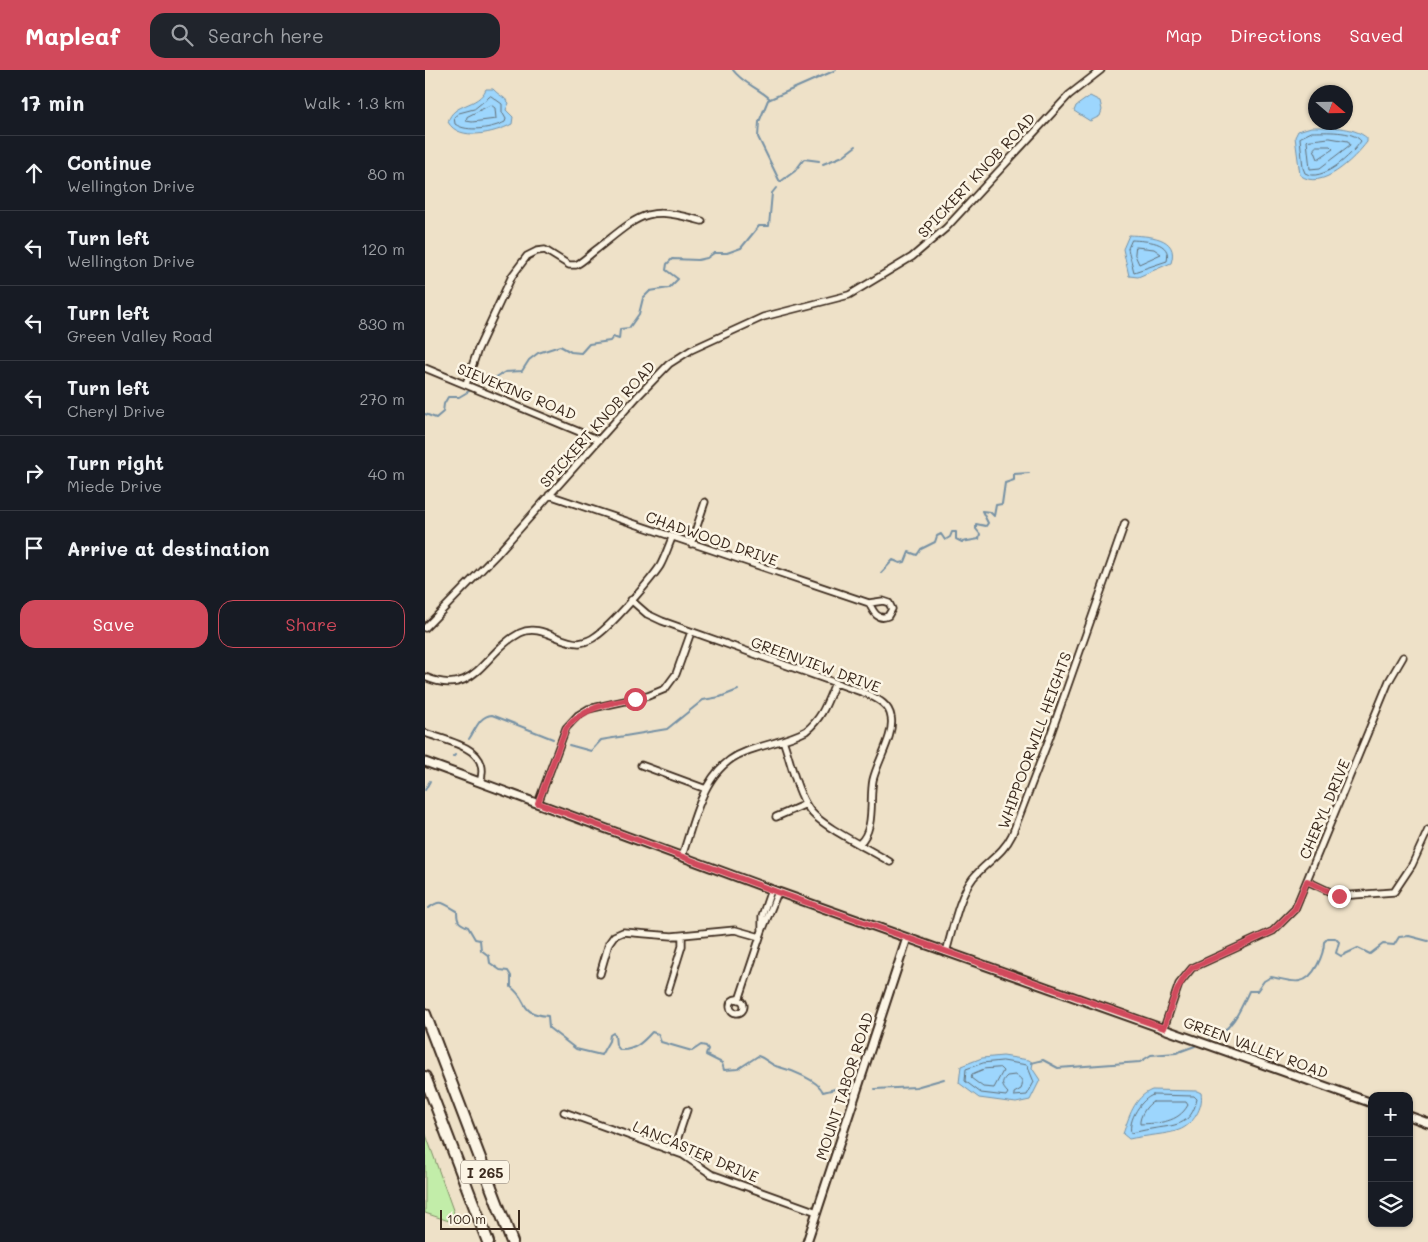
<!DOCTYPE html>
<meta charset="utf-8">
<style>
:root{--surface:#171b24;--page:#20242c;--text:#f1f3f6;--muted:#9ea1a6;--line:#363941;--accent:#d1495b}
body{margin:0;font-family:Mali,sans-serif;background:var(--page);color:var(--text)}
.controls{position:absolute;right:15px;bottom:15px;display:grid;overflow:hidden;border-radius:10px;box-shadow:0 1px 4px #0004}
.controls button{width:45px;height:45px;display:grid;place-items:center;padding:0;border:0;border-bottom:1px solid var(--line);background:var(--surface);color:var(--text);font:25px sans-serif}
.compass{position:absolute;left:883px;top:15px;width:45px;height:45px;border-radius:50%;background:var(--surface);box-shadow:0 1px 4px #0004;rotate:110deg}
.scale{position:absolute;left:15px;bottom:12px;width:80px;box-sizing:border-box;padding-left:5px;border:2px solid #3b2a1e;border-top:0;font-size:14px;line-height:18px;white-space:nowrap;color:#3b2a1e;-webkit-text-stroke:4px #fcf5e5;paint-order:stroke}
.stop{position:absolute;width:15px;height:15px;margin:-11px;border:4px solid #d1495b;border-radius:50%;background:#fff}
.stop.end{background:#d1495b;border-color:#fff;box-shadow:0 1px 5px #0008}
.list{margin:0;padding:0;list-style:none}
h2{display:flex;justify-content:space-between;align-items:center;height:65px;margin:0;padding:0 20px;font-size:21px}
h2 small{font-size:16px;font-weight:400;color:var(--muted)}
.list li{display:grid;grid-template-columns:32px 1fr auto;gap:15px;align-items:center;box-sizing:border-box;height:75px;padding:0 20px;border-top:1px solid var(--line)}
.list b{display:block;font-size:19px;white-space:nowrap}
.list p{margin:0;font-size:16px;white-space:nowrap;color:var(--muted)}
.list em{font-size:16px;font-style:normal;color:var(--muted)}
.actions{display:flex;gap:10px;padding:15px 20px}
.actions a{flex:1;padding:11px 0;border:1px solid var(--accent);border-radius:15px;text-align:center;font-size:18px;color:var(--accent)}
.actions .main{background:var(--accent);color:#fff}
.icon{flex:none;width:28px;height:28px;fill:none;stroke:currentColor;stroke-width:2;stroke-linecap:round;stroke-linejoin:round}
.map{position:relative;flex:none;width:1003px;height:1172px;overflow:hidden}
header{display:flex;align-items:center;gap:30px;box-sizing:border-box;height:70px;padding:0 25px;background:var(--accent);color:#fff}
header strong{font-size:24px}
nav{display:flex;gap:28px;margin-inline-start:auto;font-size:18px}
.search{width:350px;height:45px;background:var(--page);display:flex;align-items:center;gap:12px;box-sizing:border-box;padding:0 18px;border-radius:15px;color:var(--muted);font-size:19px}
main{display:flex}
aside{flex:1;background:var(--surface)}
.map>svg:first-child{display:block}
.green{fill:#c2eda9;stroke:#7e8c64}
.water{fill:#9dd6fd;stroke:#7691a4}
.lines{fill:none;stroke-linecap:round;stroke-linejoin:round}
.shore{stroke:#626f77;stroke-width:1}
.stream{stroke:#7691a4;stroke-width:2}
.minor-casing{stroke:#3b2a1e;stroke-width:9}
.tertiary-casing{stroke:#3b2a1e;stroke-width:11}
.motorway-casing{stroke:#3b2a1e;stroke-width:14}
.minor{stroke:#fcf5e5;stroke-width:5.5}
.tertiary{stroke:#fcf5e5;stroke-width:7}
.motorway{stroke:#fcf5e5;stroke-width:10}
.route{stroke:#d1495b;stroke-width:6}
.labels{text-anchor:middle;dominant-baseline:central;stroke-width:5;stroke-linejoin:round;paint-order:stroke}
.shield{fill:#fcf5e5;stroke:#75675a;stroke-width:1}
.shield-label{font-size:14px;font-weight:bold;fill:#3b2a1e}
.street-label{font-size:15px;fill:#3b2a1e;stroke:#fcf5e5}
</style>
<header>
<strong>Mapleaf</strong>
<div class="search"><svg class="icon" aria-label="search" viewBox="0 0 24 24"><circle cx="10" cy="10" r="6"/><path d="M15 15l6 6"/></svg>Search here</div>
<nav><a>Map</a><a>Directions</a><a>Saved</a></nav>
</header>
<main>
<aside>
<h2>17 min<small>Walk · 1.3 km</small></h2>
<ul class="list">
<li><svg class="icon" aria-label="ahead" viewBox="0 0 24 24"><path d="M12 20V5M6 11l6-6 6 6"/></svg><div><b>Continue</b><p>Wellington Drive</p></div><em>80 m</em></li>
<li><svg class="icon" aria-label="left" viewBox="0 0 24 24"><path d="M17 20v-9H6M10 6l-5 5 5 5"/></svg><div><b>Turn left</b><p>Wellington Drive</p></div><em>120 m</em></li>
<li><svg class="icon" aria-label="left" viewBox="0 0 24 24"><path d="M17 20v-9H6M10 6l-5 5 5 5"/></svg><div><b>Turn left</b><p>Green Valley Road</p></div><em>830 m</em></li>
<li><svg class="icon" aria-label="left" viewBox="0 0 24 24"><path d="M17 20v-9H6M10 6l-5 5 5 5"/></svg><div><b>Turn left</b><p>Cheryl Drive</p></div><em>270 m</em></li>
<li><svg class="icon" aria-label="right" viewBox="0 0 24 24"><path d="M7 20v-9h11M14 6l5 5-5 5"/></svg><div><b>Turn right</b><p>Miede Drive</p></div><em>40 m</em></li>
<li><svg class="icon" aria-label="arrive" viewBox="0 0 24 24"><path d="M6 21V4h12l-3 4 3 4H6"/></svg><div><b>Arrive at destination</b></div></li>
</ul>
<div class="actions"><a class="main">Save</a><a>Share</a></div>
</aside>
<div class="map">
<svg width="1003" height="1172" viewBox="0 0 1003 1172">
<rect width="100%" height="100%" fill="#eee1c8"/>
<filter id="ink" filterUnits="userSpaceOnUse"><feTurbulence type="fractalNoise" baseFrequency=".02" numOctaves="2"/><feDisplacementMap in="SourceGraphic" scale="10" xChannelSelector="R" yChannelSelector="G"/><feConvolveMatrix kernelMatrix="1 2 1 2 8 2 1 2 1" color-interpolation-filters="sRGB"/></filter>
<g filter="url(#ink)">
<path class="green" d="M0 1062 33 1154 0 1143Z"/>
<path class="water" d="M61 19H68C73 25 80 27 84 33L81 40 88 47 87 54C70 63 34 72 23 52 28 32 53 38 61 19Z
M665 26 675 31 677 40 675 46 665 51 649 41 651 36Z
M886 57C904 57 928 56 942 68V72C929 89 896 122 875 105L870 67 873 61Z
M704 165C722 166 755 166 746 193L713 207 704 206 698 179Z
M578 986 604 990 608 993 607 998 615 1010 605 1030 591 1033 554 1028 534 1013 536 996 557 988Z
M727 1020 772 1021 776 1023C779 1037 768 1055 754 1060 745 1064 717 1066 704 1069L698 1064C704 1047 709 1027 727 1020Z"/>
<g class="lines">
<path class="shore" d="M66 26 77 34V42L81 49 80 52C68 58 42 63 30 54L29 47 34 43 49 39Z
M66 35 70 38 71 49 47 52 41 51 42 47Z
M887 62C901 62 927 60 936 71 927 85 897 113 880 103L878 98 875 68Z
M905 68 923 71 925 75 895 98 885 99 882 71Z
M892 76H905L908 79 893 89 889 79Z
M707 170C721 171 747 171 742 191L709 202 703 179Z
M711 177 729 179 736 184 714 194 710 185Z
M578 991 602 995 609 1012 602 1025 589 1026V1023L596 1019C599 1012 597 1008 590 1005L582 1006C575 1012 577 1017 583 1023L581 1026 556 1023 540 1011 541 999 558 993Z
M575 998 578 1001 569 1018 558 1017 546 1008 547 1004 559 999Z
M728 1025 769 1026 772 1029C766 1057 749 1055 726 1059 719 1060 712 1062 706 1063 703 1050 716 1029 728 1025Z
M728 1032H761L763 1035C753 1053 734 1053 715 1054 714 1047 722 1034 728 1032Z"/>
<path class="stream" d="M308 0C317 13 334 18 345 29
M394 91 379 89 370 101 355 112 333 67 334 52 343 30 411 0
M398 94 418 86 431 76
M57 315 80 302 97 301 104 290 113 283 135 276 146 282 156 283 164 274 185 271 188 267 194 269 195 259 204 258 214 244 218 228 225 221 244 218 253 209 241 200 242 194 247 189 273 190 282 188 289 183H302L316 178 334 156H344L347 123 351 118
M0 344 11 348 18 342 19 334 23 327H34L46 320
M456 503 468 490 475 493 480 492 484 482 492 485 496 479 510 472 512 466 516 464 520 470 525 467 527 462H531V469L537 472 554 469 555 464 551 459V454L561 456 563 453 557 441 565 442 569 446 571 435 577 434 580 413 589 410V404L604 403
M44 669C51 659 54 646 67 645L128 669
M144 675 166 681 176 670 242 659 278 630 295 627 313 620
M28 687 30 685
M0 720 5 711
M4 838C16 828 19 834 32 841 32 851 33 853 43 857L50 869 55 870 56 880 64 886 65 893 75 900 83 901 86 906V917C104 930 93 944 123 946L124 958 151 979 176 985 184 971 185 965 188 963 190 965 191 975 195 980C209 981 218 972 227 962L233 964 236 972 267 981 276 975 281 976 283 979 281 985 297 993 299 1000 313 999 333 986C340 988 347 996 354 997 366 1000 393 1010 398 1022L414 1018
M785 968C805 964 816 939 824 921H832L839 911 846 907C854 908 867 913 875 911 889 909 899 884 899 872L903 868H910L914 872 911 883 916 886 933 878 945 884 958 874 969 875 974 867 984 866 1003 871
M606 993 618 990 633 998 715 992 726 985 751 983 770 976
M450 1019 491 1017 519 1009"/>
<g class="minor-casing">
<path id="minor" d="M0 298 174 370
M41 314 53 279 87 206 102 186 112 181 120 180 144 195H151C159 191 165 184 172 179 216 144 221 135 277 151
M124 425 444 533
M266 474 280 432
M206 530 222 544 237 551 442 624C452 629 464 634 466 647 470 664 452 692 448 710 444 730 451 759 434 774
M458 531 464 533 467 539 463 546C452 551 448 541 444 533Z
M0 558 73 483 212 327 244 294 266 280 338 247 424 225 487 187 521 158 644 25 676 0
M0 607C51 629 58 582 95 563 115 553 134 573 154 573 160 572 166 570 171 566 186 556 225 511 235 496 240 487 243 477 247 468
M0 663C25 672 67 678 55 712
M358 670C366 692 371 720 384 739 395 756 446 780 465 792
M216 695 281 719
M113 733 141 658 153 645 163 639 223 626 240 619 251 604 266 562
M351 747 381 734
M257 786C270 749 278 697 320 682 340 674 362 671 381 661 398 647 402 632 410 613
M882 811 914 826 969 822 987 795 1003 760
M337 859V846L346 820
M521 882C528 859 533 828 548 808 561 792 578 784 587 765L624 669 700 453
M175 904 184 873 189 866 198 862 247 866 310 860 335 867
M243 921 257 876V866
M305 936a7 7 0 1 1 14 0a7 7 0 1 1-14 0Z
M314 930 337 861 353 822
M739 958 754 914 767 898 848 861 870 839 964 611 978 587
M139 1042 258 1085 286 1104 392 1142
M248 1082 262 1040"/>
</g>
<g class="tertiary-casing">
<path id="tertiary" d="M0 692 353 822 947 1033
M984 1046 1003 1053
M382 1172 482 868"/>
</g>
<g class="motorway-casing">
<path id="motorway" d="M0 944 87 1172
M0 1007 63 1172"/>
</g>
<use href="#minor" class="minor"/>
<use href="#tertiary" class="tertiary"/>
<use href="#motorway" class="motorway"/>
</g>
</g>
<g class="lines" filter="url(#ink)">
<path class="route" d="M210 629C182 633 160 637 141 658L113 733 352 822 739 958C746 937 751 914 767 898L848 861 870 839 882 811 914 826"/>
</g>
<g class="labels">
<rect class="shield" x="36" y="1090.5" width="48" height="23" rx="4"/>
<g class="shield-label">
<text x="60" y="1102">I 265</text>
</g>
<g class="street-label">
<text transform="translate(551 105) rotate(-47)">SPICKERT KNOB ROAD</text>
<text transform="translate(92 321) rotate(22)">SIEVEKING ROAD</text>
<text transform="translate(172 354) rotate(-48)">SPICKERT KNOB ROAD</text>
<text transform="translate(287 468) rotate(19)">CHADWOOD DRIVE</text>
<text transform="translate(391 594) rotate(20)">GREENVIEW DRIVE</text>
<text transform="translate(609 670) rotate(-70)">WHIPPOORWILL HEIGHTS</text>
<text transform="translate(899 739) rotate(-67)">CHERYL DRIVE</text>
<text transform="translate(831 977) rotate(20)">GREEN VALLEY ROAD</text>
<text transform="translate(419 1016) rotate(-72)">MOUNT TABOR ROAD</text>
<text transform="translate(271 1081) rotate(23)">LANCASTER DRIVE</text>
</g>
</g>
</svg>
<div class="controls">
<button>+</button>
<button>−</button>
<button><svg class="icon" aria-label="layers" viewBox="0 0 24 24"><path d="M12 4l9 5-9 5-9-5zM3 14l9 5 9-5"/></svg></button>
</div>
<svg class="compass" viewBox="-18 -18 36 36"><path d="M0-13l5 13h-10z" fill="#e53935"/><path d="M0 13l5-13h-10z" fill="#9ea1a6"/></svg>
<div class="scale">100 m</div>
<div class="stop" style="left:210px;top:629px"></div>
<div class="stop end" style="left:914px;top:826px"></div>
</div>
</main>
